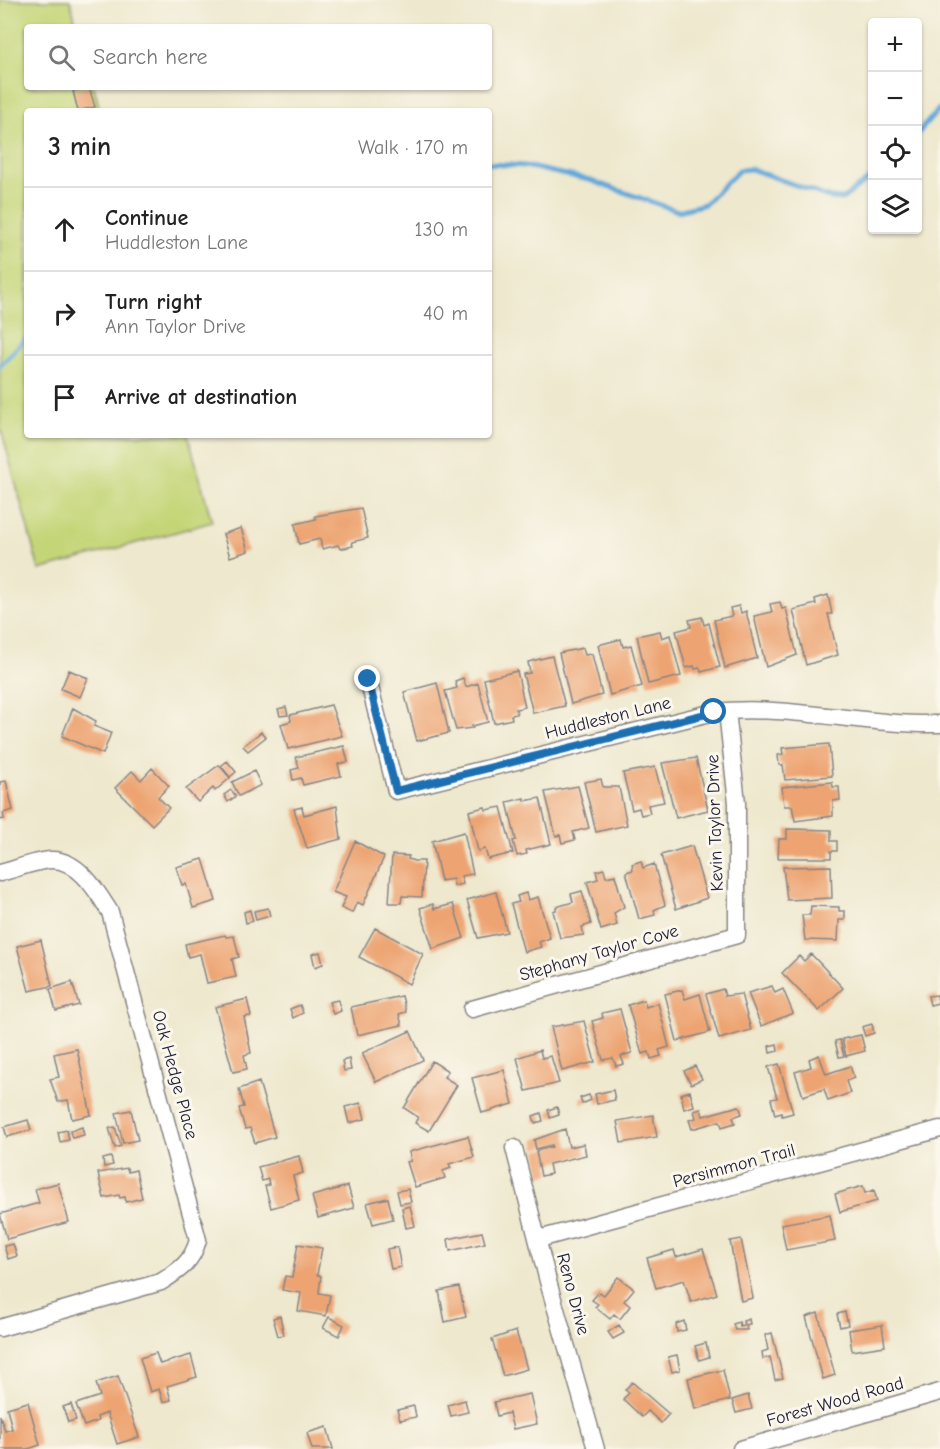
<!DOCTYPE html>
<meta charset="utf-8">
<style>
:root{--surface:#fff;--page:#f6f6f6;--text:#222;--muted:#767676;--line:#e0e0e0}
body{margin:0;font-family:"Comic Neue",sans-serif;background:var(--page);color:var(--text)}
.controls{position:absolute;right:18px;top:18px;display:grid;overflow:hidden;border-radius:6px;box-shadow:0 2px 4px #0004}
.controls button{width:54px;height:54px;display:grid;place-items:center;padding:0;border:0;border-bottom:2px solid var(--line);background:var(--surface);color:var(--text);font:30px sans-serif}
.stop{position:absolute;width:18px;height:18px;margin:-14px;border:4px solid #1f6fb2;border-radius:50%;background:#fff}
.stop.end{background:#1f6fb2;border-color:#fff;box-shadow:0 2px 6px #0008}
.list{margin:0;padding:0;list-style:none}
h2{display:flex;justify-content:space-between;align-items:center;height:78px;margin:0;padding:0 24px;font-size:26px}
h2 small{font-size:20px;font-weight:400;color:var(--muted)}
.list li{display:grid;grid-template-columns:39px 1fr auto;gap:18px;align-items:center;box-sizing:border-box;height:84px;padding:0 24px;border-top:2px solid var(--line)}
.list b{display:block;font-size:22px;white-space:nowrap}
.list p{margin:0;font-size:20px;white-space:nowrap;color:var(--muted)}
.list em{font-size:20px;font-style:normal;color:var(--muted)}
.icon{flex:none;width:33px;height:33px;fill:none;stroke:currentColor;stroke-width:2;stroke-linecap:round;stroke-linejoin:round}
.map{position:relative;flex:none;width:940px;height:1449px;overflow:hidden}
.search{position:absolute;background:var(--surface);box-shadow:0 2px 4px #0004;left:24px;top:24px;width:468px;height:66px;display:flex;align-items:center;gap:15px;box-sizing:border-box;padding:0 21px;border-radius:6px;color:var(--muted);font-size:22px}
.panel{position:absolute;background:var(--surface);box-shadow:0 2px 4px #0004;left:24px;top:108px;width:468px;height:330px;border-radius:6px}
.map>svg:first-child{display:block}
.green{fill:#c4d577;stroke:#737c59;stroke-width:1.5}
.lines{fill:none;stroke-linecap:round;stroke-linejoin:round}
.stream{stroke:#62a7d8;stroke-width:5}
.building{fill:#eda472}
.street-casing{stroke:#888584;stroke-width:19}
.street{stroke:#fff;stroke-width:16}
.route{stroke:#1f6fb2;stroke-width:8}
.labels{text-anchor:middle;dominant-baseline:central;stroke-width:6;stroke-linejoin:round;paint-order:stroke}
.street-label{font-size:18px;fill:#22223b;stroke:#fbf7ec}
</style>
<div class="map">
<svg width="940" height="1449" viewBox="0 0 940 1449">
<rect width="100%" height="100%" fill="#fbf7ec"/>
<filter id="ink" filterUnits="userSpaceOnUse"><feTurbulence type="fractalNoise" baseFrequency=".0167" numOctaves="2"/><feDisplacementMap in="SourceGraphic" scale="12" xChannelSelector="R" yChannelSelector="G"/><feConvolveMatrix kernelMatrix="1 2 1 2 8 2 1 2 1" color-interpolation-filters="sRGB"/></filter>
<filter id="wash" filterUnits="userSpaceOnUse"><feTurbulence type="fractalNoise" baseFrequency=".008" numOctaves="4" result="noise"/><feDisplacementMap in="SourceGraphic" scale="24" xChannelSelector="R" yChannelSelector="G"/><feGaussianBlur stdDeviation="1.35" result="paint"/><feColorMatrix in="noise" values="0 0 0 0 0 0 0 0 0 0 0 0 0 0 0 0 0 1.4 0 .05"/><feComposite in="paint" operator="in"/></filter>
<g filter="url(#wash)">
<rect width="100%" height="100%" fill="#eee8ce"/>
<path class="green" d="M0 0H70L77 27H27V87H94L100 111H27V435H188L212 522 39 570 0 425Z"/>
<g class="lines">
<path class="stream" d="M918 133 940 108
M489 164 525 166 589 180 678 211 705 204 739 170 751 169 831 198 842 199 872 177
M0 366 27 337"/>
</g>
<g id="blocks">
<path class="building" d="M89 87 95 107 78 111 73 91Z
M361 508 368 538 352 542 353 546 340 549 338 545 322 549 320 539 299 544 295 524 316 519 315 516Z
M241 528 248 551 230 557 223 534Z
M828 595 832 614H828L838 655 806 665 793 610 816 604 815 599Z
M780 602 782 609 786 608 797 655 766 667 754 616 772 612 770 604Z
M739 606 741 613 746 611 757 658 725 668 714 620 732 616 730 608Z
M702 617 704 625 709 623 720 667 701 672 700 668 695 669 694 666 686 668 676 631 691 627 689 620Z
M660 631 662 638 670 635 681 676 648 684 637 636Z
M621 639 623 647 631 645 642 686 610 695 598 645Z
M583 648 585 655 592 654 602 695 571 704 559 653Z
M552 656 565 706 533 713 523 674 530 673 528 662Z
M69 670 88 678 80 697 61 689Z
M517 671 525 707 516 709 517 714 511 715 512 719 494 723 484 679Z
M463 678 466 687 478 683 488 722 472 726 473 728 456 730 445 691 457 688 455 681Z
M437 683 449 733 417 741 404 692Z
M331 705 342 736 288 749 281 724 291 721 290 715Z
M286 707 288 715 280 716 278 709Z
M73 708 96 721 94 726 111 733 103 754 62 736Z
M261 732 266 737 248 751 243 746Z
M829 744 832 776 785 780 783 765H779L778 755 783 754 782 748Z
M344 746 348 762 338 764 341 776 303 785 301 778 293 780 291 770 299 768 296 757Z
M696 758 708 810 676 818 662 763Z
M227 761 236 772 230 777 221 766Z
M219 765 230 778 215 791 213 788 198 802 186 789Z
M655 767 664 802 648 805 650 813 641 815 639 808 632 810 623 773Z
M152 768 169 786 158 797 169 808 152 825 115 788 132 771 141 780Z
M254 771 261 785 239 796 232 782Z
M601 779 603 787H619L627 825 596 832 584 782Z
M6 781 13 810 3 813 4 819 0 820V782Z
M832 782 833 787H839L840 800 833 801V816L795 821 792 806H784L782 787Z
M578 786 589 828 573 832 575 840 562 843 560 835 556 836 545 792Z
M231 790 236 796 228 802 224 795Z
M524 798V801L540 798 551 844 526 850 527 854 517 856 513 841 516 840 507 802Z
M337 806 341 839 307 848 294 809 302 807 304 815Z
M485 807 486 810 501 807 513 853 488 859 485 849 478 851 469 811Z
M787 829 831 830V841H837V851H831V858H778L779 839H787Z
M464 832 473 874 461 876 463 884 454 886 453 879 441 881 432 841Z
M355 841 384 857 363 905 357 902 352 913 341 908 346 897 333 892Z
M692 846 707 898 676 909 661 855Z
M392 855 409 856 408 859 414 861H424L422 897 402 896 401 903H389Z
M203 859 216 901 193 908 186 884 182 885 176 867Z
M641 861 643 868 654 864 665 905 654 910 655 915 639 919 626 872 633 870 632 864Z
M831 866 832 898 787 900 783 867Z
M604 869 606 877 615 875 624 907 614 913 617 925 601 930 587 882 598 879 596 871Z
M582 891 591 924 582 927 584 935 560 938 553 911 556 910V907L573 902 571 894Z
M496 892 507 932 478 938 467 900Z
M526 893 528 900 538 897 550 938 539 942 541 947 524 952 511 904 519 902 517 896Z
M433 904 434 909 453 904 464 938 433 949 420 908Z
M811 906 839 907V911H845V920H839L838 941 805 940 802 915H810Z
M268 908 270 916 256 920 254 911Z
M250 910 253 921 246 923 244 912Z
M375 928 423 954 409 984 359 957Z
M225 935 226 937 234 936 239 957 232 959 236 977 207 983 200 954 188 957 185 944Z
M41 940 52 986 29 991 17 946Z
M320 952 323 964 315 967 312 954Z
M811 954 843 988 819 1011 782 973 799 956 804 961Z
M72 982 79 1005 56 1011 50 989Z
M772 986 775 993 783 989 793 1013 761 1026 748 993Z
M723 989 725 996 741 994 751 1030 719 1039 706 994Z
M682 990 685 999 700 994 710 1032 677 1041 665 994Z
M937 995 938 1003 930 1005 928 996Z
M402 996 406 1012 399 1014 402 1025 357 1035 351 1007Z
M247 999 251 1016 244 1017 251 1053 244 1055 247 1069 233 1072 215 1007Z
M338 1000 341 1011 333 1014 329 1002Z
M644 1000 646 1007 658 1003 669 1047 659 1050 661 1056 651 1059 649 1052 642 1054 628 1005Z
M300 1005 303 1013 293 1018 290 1009Z
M620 1009 632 1053 621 1056 624 1064 616 1066 613 1058 603 1060 592 1021 603 1018 602 1013Z
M584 1021 595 1062 562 1071 551 1027Z
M872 1024 874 1033 865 1036 862 1027Z
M410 1031 423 1060 376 1082 362 1053Z
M861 1035 865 1051 846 1056 842 1039Z
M840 1040 844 1056 839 1057 835 1041Z
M777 1044 778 1051 770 1053 769 1046Z
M77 1049 91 1115 72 1119 68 1100 58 1102 50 1079 59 1077 54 1054Z
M540 1050 542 1058 551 1056 559 1083 526 1091 517 1058Z
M819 1055 826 1074 850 1066 854 1078 846 1081 850 1093 828 1101 824 1089 803 1096 795 1072 811 1067 809 1059Z
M349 1059 351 1070 344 1071 342 1061Z
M432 1061 448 1071 444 1077 457 1085 429 1131 415 1123 418 1117 404 1108Z
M779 1064 793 1113 782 1116 781 1113 775 1115 771 1099 777 1098 768 1067Z
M695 1066 702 1079 691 1084 684 1071Z
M504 1070 513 1104 482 1113 472 1078Z
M259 1082 275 1137 255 1143 250 1128 245 1129 239 1108 244 1107 239 1089Z
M613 1090 615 1100 597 1104 595 1094Z
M690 1091 694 1106 684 1109 681 1094Z
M589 1095 591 1100 582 1104 580 1098Z
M361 1103 365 1119 349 1123 345 1107Z
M739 1106 742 1114 733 1117 735 1123 722 1127 720 1121 692 1129 689 1120 696 1118 694 1111 701 1109 703 1116Z
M557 1107 559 1115 550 1118 548 1110Z
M131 1110 138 1140 123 1143 116 1113Z
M541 1113 543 1121 535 1123 533 1116Z
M653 1115 657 1137 621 1143 617 1121Z
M28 1120 31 1130 7 1137 4 1127Z
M82 1127 84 1135 72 1138 70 1131Z
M115 1127 121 1146 115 1148 109 1128Z
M565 1129 569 1147 584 1144 586 1155 549 1164 551 1174 541 1176 536 1151 552 1147V1145L536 1149 534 1140Z
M67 1130 69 1140 60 1142 58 1132Z
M468 1136 474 1157 449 1164 451 1168 443 1171 445 1178 415 1187 407 1162 411 1161 409 1152Z
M299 1156 303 1173 293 1176 299 1200 271 1208 265 1186 269 1185 268 1179 262 1181 258 1167Z
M111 1157 113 1165 104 1167 103 1159Z
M127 1168 128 1172 136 1170 142 1198 126 1202 125 1197 120 1198 119 1195 104 1198 98 1173Z
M58 1183 69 1222 7 1239 0 1214 39 1203 35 1189Z
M348 1186 354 1208 318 1218 312 1196Z
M863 1186 865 1193 874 1190 877 1201 840 1212 835 1194Z
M408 1189 411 1202 400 1204 397 1191Z
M388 1198 393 1219 373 1224 367 1203Z
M410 1206 415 1226 406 1228 402 1208Z
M830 1215 835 1241 786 1250 781 1224Z
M482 1232 485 1243 450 1251 448 1239Z
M741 1239 753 1298 741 1301 730 1241Z
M13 1244 17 1256 8 1259 4 1246Z
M298 1244 322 1248 317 1275 321 1276 319 1293 330 1295 326 1316 298 1311 301 1293 282 1290 285 1276 292 1277Z
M397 1247 401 1267 391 1269 387 1249Z
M703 1249 717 1294 691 1302 684 1280 656 1288 647 1258 674 1250 676 1257Z
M618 1277 634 1289 624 1301 630 1306 620 1319 614 1314 610 1319 595 1307 598 1304 592 1300 599 1292 604 1295Z
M459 1287 466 1317 445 1322 439 1291Z
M845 1312 848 1325 840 1327 837 1314Z
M818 1313 835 1375 823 1379 806 1317Z
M280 1316 284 1335 278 1336 273 1318Z
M329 1317 344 1325 339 1336 323 1328Z
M749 1319 750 1324 746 1325 747 1330H735L733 1324 739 1322 740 1326 744 1325 743 1321Z
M684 1321 686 1330 677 1332 676 1324Z
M619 1325 624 1333 613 1339 608 1332Z
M882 1325 885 1346 852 1351 849 1330Z
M516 1331 527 1369 503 1376 492 1339Z
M772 1333 783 1378 775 1380 770 1357 763 1359 762 1352 768 1350 765 1335Z
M706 1343 709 1357 699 1360 695 1346Z
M156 1353 160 1364 191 1355 197 1377 167 1386 171 1400 163 1402 159 1389 150 1392 140 1358Z
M677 1355 680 1370 672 1372 668 1357Z
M723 1370 730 1400 695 1409 688 1378Z
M118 1376 139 1437 117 1444 107 1413 97 1417 98 1421 84 1426 76 1404 100 1396 96 1383Z
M632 1382 669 1414 661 1423 648 1411 642 1417 623 1399 629 1393 625 1390Z
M530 1394 537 1424 513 1429 509 1413 497 1416 494 1402Z
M748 1395 752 1409 736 1413 732 1400Z
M465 1400 468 1412 451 1416 448 1405Z
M28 1402 40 1445 28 1449H0V1415L5 1431 12 1429 7 1408Z
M71 1404 76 1420 68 1422 63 1407Z
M414 1406 416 1417 400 1420 397 1410Z
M327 1427 333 1449H312L307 1433Z"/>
</g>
</g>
<g filter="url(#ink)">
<use href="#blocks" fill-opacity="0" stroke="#888584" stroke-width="1.5"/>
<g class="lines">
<g class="street-casing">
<path id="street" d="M368 679 396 791 714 712C790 704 864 726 940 724
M0 873C16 869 35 861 51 860 79 859 98 893 110 912L198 1240C192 1262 180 1270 161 1282L0 1328
M472 1009 737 935V803L727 711
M514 1148 549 1285 596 1449
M539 1239 940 1129
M741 1449 940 1392"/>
</g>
<use href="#street" class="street"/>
</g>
</g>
<g class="lines" filter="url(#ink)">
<path class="route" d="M368 679 396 791 714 712"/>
</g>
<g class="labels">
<g class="street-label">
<text transform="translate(608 718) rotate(-14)">Huddleston Lane</text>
<text transform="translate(715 823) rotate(-92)">Kevin Taylor Drive</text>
<text transform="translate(599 953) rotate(-16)">Stephany Taylor Cove</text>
<text transform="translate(175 1075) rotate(75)">Oak Hedge Place</text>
<text transform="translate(734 1166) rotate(-15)">Persimmon Trail</text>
<text transform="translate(573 1294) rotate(75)">Reno Drive</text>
<text transform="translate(835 1402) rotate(-16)">Forest Wood Road</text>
</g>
</g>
</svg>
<div class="controls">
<button>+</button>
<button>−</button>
<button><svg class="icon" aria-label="locate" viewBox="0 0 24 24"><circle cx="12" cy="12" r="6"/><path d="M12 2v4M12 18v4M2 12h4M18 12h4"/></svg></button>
<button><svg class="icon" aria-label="layers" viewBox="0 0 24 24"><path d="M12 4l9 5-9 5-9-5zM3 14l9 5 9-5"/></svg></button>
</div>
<div class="stop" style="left:714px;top:712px"></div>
<div class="stop end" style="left:368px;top:679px"></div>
<div class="search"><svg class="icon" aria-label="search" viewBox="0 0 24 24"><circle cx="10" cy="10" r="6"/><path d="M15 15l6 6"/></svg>Search here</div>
<section class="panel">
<h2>3 min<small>Walk · 170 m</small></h2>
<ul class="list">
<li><svg class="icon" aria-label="ahead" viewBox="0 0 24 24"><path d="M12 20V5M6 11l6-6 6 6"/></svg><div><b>Continue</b><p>Huddleston Lane</p></div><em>130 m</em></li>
<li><svg class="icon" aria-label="right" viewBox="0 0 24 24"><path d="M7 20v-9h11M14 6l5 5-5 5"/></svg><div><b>Turn right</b><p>Ann Taylor Drive</p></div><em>40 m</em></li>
<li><svg class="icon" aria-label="arrive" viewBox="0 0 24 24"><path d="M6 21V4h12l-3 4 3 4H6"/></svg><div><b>Arrive at destination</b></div></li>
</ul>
</section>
</div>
